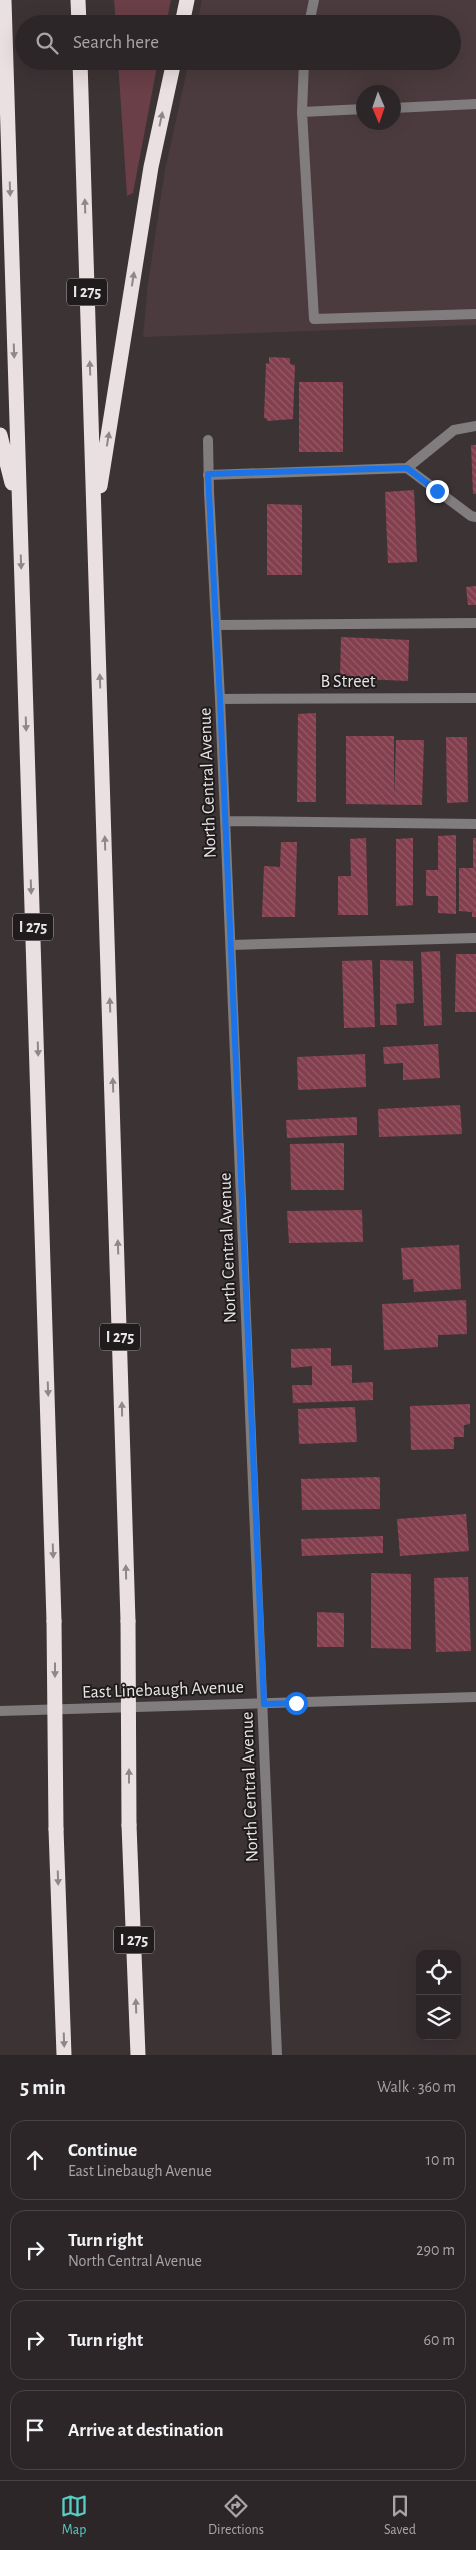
<!DOCTYPE html>
<meta charset="utf-8">
<style>
:root{--surface:#2d2628;--page:#352e30;--text:#f1f3f6;--muted:#a7a5a8;--line:#484345;--accent:#56cec3}
body{margin:0;font-family:"Alegreya Sans",sans-serif;background:var(--page);color:var(--text)}
.controls{position:absolute;right:15px;bottom:15px;display:grid;overflow:hidden;border-radius:10px;box-shadow:0 5px 20px #0002}
.controls button{width:45px;height:45px;display:grid;place-items:center;padding:0;border:0;border-bottom:1px solid var(--line);background:var(--surface);color:var(--text);font:25px sans-serif}
.compass{position:absolute;left:356px;top:85px;width:45px;height:45px;border-radius:50%;background:var(--surface);box-shadow:0 5px 20px #0002;rotate:178deg}
.stop{position:absolute;width:15px;height:15px;margin:-11px;border:4px solid #1a73e8;border-radius:50%;background:#fff}
.stop.end{background:#1a73e8;border-color:#fff;box-shadow:0 1px 5px #0008}
.list{margin:0;padding:0;list-style:none}
h2{display:flex;justify-content:space-between;align-items:center;height:65px;margin:0;padding:0 20px;font-size:21px}
h2 small{font-size:16px;font-weight:400;color:var(--muted)}
.list li{display:grid;grid-template-columns:32px 1fr auto;gap:15px;align-items:center;box-sizing:border-box;height:80px;margin:0 10px 10px;padding:0 10px;border:1px solid var(--line);border-radius:15px}
.list b{display:block;font-size:19px;white-space:nowrap}
.list p{margin:0;font-size:16px;white-space:nowrap;color:var(--muted)}
.list em{font-size:16px;font-style:normal;color:var(--muted)}
.icon{flex:none;width:28px;height:28px;fill:none;stroke:currentColor;stroke-width:2;stroke-linecap:round;stroke-linejoin:round}
.map{position:relative;flex:none;width:476px;height:2055px;overflow:hidden}
.search{position:absolute;background:var(--surface);box-shadow:0 5px 20px #0002;left:15px;right:15px;top:15px;height:55px;display:flex;align-items:center;gap:12px;box-sizing:border-box;padding:0 18px;border-radius:28px;color:var(--muted);font-size:19px}
.sheet{height:425px;background:var(--surface)}
nav{display:flex;justify-content:space-around;align-items:center;box-sizing:border-box;height:70px;border-top:1px solid var(--line);background:var(--surface);font-size:14px;color:var(--muted)}
nav a{display:grid;justify-items:center;gap:2px}
nav .on{color:var(--accent)}
.map>svg:first-child{display:block}
.built{fill:#4b3b3e;fill-rule:evenodd}
.grass{fill:#6a3f47}
.building{fill:url(#building-back-hatch)}
.lines{fill:none;stroke-linecap:round;stroke-linejoin:round}
.service{stroke:#817d7e;stroke-width:10}
.minor{stroke:#817d7e;stroke-width:10}
.tertiary{stroke:#817d7e;stroke-width:10}
.motorway{stroke:#eadfe1;stroke-width:15}
.motorway-bridge{stroke:#eadfe1;stroke-width:15}
.oneway{fill:#8f8789}
.route{stroke:#1a73e8;stroke-width:6}
.labels{text-anchor:middle;dominant-baseline:central;stroke-width:4;stroke-linejoin:round;paint-order:stroke}
.shield{fill:#201c1d;stroke:#ada9a9;stroke-width:1}
.shield-label{font-size:16px;font-weight:bold;fill:#eae5e5}
.street-label{font-size:18px;fill:#eae5e5;stroke:#201c1d}
</style>
<div class="map">
<svg width="476" height="2055" viewBox="0 0 476 2055">
<defs>
<pattern id="building-back-hatch" width="6" height="6" patternUnits="userSpaceOnUse" patternTransform="scale(1.25)"><rect width="6" height="6" fill="#833f4e"/><path d="M-1 5l2 2M0 0l6 6M5-1l2 2" fill="none" stroke="#955b67"/></pattern>
</defs>
<rect width="100%" height="100%" fill="#3c3335"/>
<path class="built" d="M202 0H476V325L143 337 148 283 165 170 189 61H452V24H197ZM364 92H394V122H364Z"/>
<path class="grass" d="M114 0H171L166 24H116Z
M118 61H158L133 193 127 196Z"/>
<path class="building" d="M269 357 290 358V364L295 365 293 419 267 421V419L264 418 266 363 269 364Z
M299 382H343V452H299Z
M471 445H476V494H473Z
M414 490 417 562 388 563 385 492Z
M267 504 302 505V575H267Z
M476 586V605H468L466 587Z
M341 637 409 640 408 681 340 678Z
M316 713V802H297L298 714Z
M346 736H394V798L396 740H424L422 805 346 804Z
M446 737H467L468 802 447 803Z
M456 835V914L438 913V896H426V870H438V836Z
M366 838 368 915H338V876H351L350 839Z
M413 838V905L396 906V839Z
M473 838H476V917H472V912L459 911V868H473Z
M281 842H297L295 917H262L264 866 280 867Z
M440 951 442 1025 424 1026 421 952Z
M456 954H476V1012H455Z
M372 960 375 1027 344 1028 342 961Z
M380 960 413 961 414 1003 396 1004 397 1025H380Z
M438 1044 440 1078 403 1080V1063L384 1064 383 1047Z
M365 1054 366 1087 298 1090 297 1057Z
M460 1105 462 1134 379 1137 378 1109Z
M357 1117V1135L287 1138 286 1120Z
M344 1143V1190H291L290 1144Z
M362 1210 363 1242 289 1243 287 1211Z
M459 1245 461 1289 414 1292 413 1279 403 1280 401 1248Z
M466 1300 467 1334 438 1335V1347L384 1350 382 1304Z
M331 1348V1366L352 1365V1383L373 1382V1400L293 1403 292 1385H312V1366L291 1368V1349Z
M470 1404V1424L464 1425V1437H454V1449L411 1450 410 1406Z
M355 1407 357 1442 299 1444 298 1409Z
M380 1477V1509L302 1510 301 1479Z
M466 1514 469 1551 400 1556 397 1519Z
M383 1536V1553L302 1556 301 1539Z
M371 1573 411 1574V1649L371 1648Z
M468 1577 471 1651 436 1652 434 1578Z
M317 1612 344 1613V1647H317Z"/>
<g class="lines">
<path class="service" d="M309 24 314 0
M304 61 302 112 364 109
M394 108 476 104
M302 112 314 319 476 314
M407 468 471 516 476 517
M208 475 407 468 454 430 476 426
M216 625 476 623
M231 945 476 938"/>
<path class="minor" d="M208 440 209 492 220 699 277 2055
M220 699 476 698
M226 821 476 824"/>
<path class="tertiary" d="M0 1711 476 1697"/>
<path class="motorway" d="M4 0 54 1621
M78 0 79 24
M182 24 187 0
M80 61 128 1621
M0 435 12 483
M100 486 151 167 174 61
M129 1825 138 2055
M56 1829 64 2055"/>
<path class="motorway-bridge" d="M54 1621 56 1829
M128 1621 129 1825"/>
</g>
<defs><path id="oneway-solid" d="M-6-.8H1V-3.2L6.5 0L1 3.2V.8H-6Z" transform="scale(1.25)"/></defs>
<g class="oneway">
<use href="#oneway-solid" transform="translate(161 119) rotate(-78)"/>
<use href="#oneway-solid" transform="translate(10 189) rotate(88)"/>
<use href="#oneway-solid" transform="translate(85 206) rotate(-92)"/>
<use href="#oneway-solid" transform="translate(133 279) rotate(-81)"/>
<use href="#oneway-solid" transform="translate(14 351) rotate(88)"/>
<use href="#oneway-solid" transform="translate(90 368) rotate(-92)"/>
<use href="#oneway-solid" transform="translate(108 439) rotate(-81)"/>
<use href="#oneway-solid" transform="translate(21 562) rotate(88)"/>
<use href="#oneway-solid" transform="translate(100 681) rotate(-92)"/>
<use href="#oneway-solid" transform="translate(26 724) rotate(88)"/>
<use href="#oneway-solid" transform="translate(105 843) rotate(-92)"/>
<use href="#oneway-solid" transform="translate(31 887) rotate(88)"/>
<use href="#oneway-solid" transform="translate(110 1005) rotate(-92)"/>
<use href="#oneway-solid" transform="translate(38 1049) rotate(88)"/>
<use href="#oneway-solid" transform="translate(113 1085) rotate(-92)"/>
<use href="#oneway-solid" transform="translate(118 1247) rotate(-92)"/>
<use href="#oneway-solid" transform="translate(48 1389) rotate(88)"/>
<use href="#oneway-solid" transform="translate(122 1409) rotate(-91)"/>
<use href="#oneway-solid" transform="translate(53 1551) rotate(88)"/>
<use href="#oneway-solid" transform="translate(126 1572) rotate(-91)"/>
<use href="#oneway-solid" transform="translate(55 1670) rotate(90)"/>
<use href="#oneway-solid" transform="translate(129 1776) rotate(-90)"/>
<use href="#oneway-solid" transform="translate(58 1878) rotate(88)"/>
<use href="#oneway-solid" transform="translate(136 2006) rotate(-92)"/>
<use href="#oneway-solid" transform="translate(64 2040) rotate(88)"/>
</g>
<g class="lines">
<path class="route" d="M296 1703 264 1704 220 699 208 474 407 468 437 491"/>
</g>
<g class="labels">
<g class="shield">
<rect x="67" y="278.5" width="40" height="27" rx="4"/>
<rect x="13" y="913.5" width="40" height="27" rx="4"/>
<rect x="100" y="1323.5" width="40" height="27" rx="4"/>
<rect x="114" y="1926.5" width="40" height="27" rx="4"/>
</g>
<g class="shield-label">
<text x="87" y="292">I 275</text>
<text x="33" y="927">I 275</text>
<text x="120" y="1337">I 275</text>
<text x="134" y="1940">I 275</text>
</g>
<g class="street-label">
<text x="348" y="682">B Street</text>
<text transform="translate(208 783) rotate(-92)">North Central Avenue</text>
<text transform="translate(228 1248) rotate(-92)">North Central Avenue</text>
<text transform="translate(163 1690) rotate(-2)">East Linebaugh Avenue</text>
<text transform="translate(250 1787) rotate(-92)">North Central Avenue</text>
</g>
</g>
</svg>
<div class="controls">
<button><svg class="icon" aria-label="locate" viewBox="0 0 24 24"><circle cx="12" cy="12" r="6"/><path d="M12 2v4M12 18v4M2 12h4M18 12h4"/></svg></button>
<button><svg class="icon" aria-label="layers" viewBox="0 0 24 24"><path d="M12 4l9 5-9 5-9-5zM3 14l9 5 9-5"/></svg></button>
</div>
<svg class="compass" viewBox="-18 -18 36 36"><path d="M0-13l5 13h-10z" fill="#e53935"/><path d="M0 13l5-13h-10z" fill="#a7a5a8"/></svg>
<div class="stop" style="left:296px;top:1703px"></div>
<div class="stop end" style="left:437px;top:491px"></div>
<div class="search"><svg class="icon" aria-label="search" viewBox="0 0 24 24"><circle cx="10" cy="10" r="6"/><path d="M15 15l6 6"/></svg>Search here</div>
</div>
<section class="sheet">
<h2>5 min<small>Walk · 360 m</small></h2>
<ul class="list">
<li><svg class="icon" aria-label="ahead" viewBox="0 0 24 24"><path d="M12 20V5M6 11l6-6 6 6"/></svg><div><b>Continue</b><p>East Linebaugh Avenue</p></div><em>10 m</em></li>
<li><svg class="icon" aria-label="right" viewBox="0 0 24 24"><path d="M7 20v-9h11M14 6l5 5-5 5"/></svg><div><b>Turn right</b><p>North Central Avenue</p></div><em>290 m</em></li>
<li><svg class="icon" aria-label="right" viewBox="0 0 24 24"><path d="M7 20v-9h11M14 6l5 5-5 5"/></svg><div><b>Turn right</b></div><em>60 m</em></li>
<li><svg class="icon" aria-label="arrive" viewBox="0 0 24 24"><path d="M6 21V4h12l-3 4 3 4H6"/></svg><div><b>Arrive at destination</b></div></li>
</ul>
</section>
<nav>
<a class="on"><svg class="icon" aria-label="map" viewBox="0 0 24 24"><path d="M3 6l6-2 6 2 6-2v14l-6 2-6-2-6 2zM9 4v14M15 6v14"/></svg>Map</a>
<a><svg class="icon" aria-label="directions" viewBox="0 0 24 24"><path d="M12 3l9 9-9 9-9-9zM9 14v-3h6M13 9l2 2-2 2"/></svg>Directions</a>
<a><svg class="icon" aria-label="saved" viewBox="0 0 24 24"><path d="M7 4h10v16l-5-4-5 4z"/></svg>Saved</a>
</nav>
